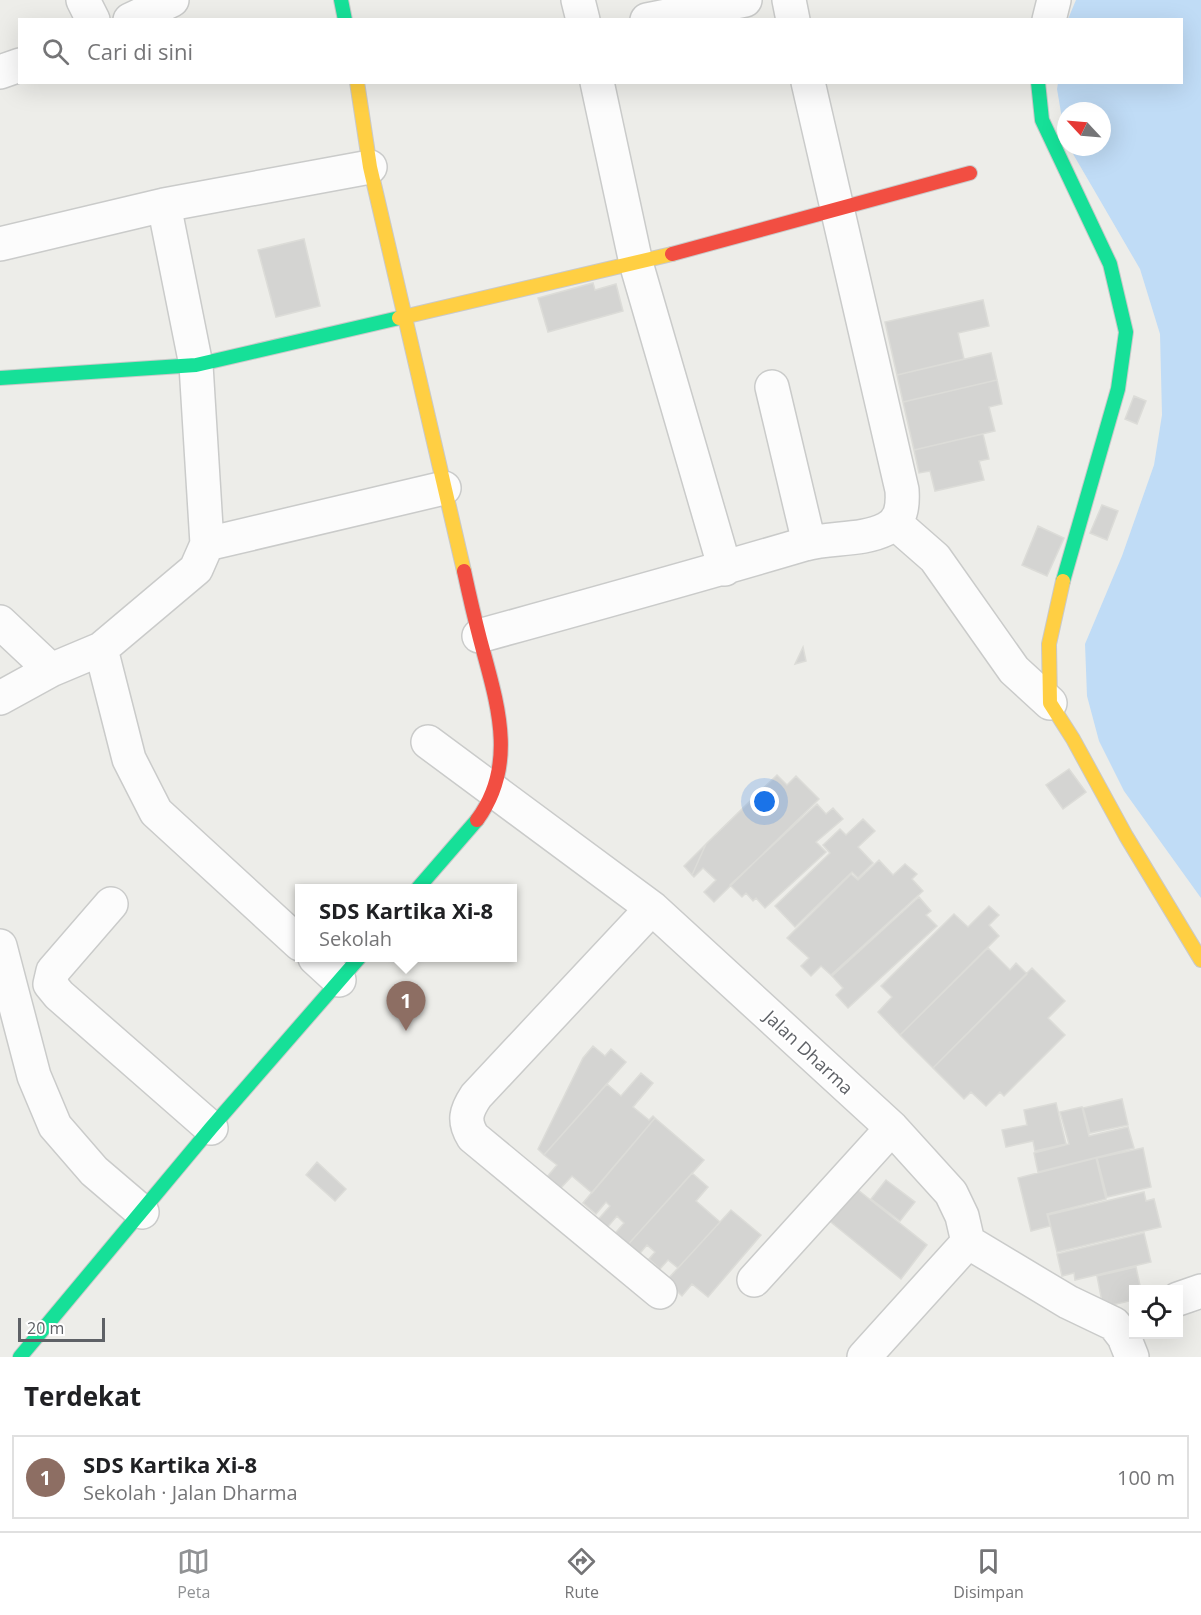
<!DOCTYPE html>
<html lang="id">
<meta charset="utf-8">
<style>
:root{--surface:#fff;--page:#f2f2f2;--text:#202124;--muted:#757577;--line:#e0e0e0;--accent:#909294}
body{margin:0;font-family:"Open Sans",sans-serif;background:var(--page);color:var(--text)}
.controls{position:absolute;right:18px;bottom:18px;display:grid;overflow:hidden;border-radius:0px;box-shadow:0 6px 24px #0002}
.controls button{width:54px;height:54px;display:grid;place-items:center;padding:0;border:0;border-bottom:2px solid var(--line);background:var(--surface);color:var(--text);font:30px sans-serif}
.compass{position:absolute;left:1057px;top:102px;width:54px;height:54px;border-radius:50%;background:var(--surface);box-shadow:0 6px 24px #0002;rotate:296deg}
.scale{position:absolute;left:18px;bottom:15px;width:87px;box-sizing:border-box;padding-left:6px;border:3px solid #5e6166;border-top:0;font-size:16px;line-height:21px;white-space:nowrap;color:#5e6166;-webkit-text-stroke:4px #fff;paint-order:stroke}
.you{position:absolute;left:765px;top:802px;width:21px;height:21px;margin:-15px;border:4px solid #fff;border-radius:50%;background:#1a73e8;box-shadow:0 0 0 9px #1a73e833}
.badge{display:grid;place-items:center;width:39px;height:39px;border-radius:50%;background:var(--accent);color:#fff;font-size:20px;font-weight:700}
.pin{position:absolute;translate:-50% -50px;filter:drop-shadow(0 2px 3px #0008)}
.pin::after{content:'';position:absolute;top:32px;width:21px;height:18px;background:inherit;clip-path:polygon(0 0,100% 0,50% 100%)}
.popup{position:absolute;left:295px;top:884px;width:222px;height:78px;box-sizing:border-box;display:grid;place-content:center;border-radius:0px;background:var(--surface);filter:drop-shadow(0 2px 4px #0005);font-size:20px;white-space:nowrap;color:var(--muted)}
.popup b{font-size:22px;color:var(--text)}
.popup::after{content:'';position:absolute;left:50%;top:100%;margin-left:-12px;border:12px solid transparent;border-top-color:var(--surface)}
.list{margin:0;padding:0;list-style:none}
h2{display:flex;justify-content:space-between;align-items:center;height:78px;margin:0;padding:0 24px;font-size:26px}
h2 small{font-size:20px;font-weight:400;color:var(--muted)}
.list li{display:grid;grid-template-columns:39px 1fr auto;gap:18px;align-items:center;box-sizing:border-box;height:84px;margin:0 12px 12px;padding:0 12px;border:2px solid var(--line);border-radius:0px}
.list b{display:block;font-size:22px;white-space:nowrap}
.list p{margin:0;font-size:20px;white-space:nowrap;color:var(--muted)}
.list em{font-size:20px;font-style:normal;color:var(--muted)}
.icon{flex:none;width:33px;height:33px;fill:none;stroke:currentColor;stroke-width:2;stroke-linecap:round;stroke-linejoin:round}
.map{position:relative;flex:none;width:1201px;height:1357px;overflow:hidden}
.search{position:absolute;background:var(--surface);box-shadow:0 6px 24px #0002;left:18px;right:18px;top:18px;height:66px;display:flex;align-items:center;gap:15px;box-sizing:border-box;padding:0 21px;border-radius:0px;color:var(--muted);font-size:22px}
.sheet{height:174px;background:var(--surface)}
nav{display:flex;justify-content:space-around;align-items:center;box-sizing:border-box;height:84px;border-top:2px solid var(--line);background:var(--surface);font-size:16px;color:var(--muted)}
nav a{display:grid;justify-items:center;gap:3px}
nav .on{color:var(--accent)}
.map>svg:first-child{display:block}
.water{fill:#c0dcf6}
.building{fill:#d4d4d2;stroke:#dcdcd8;stroke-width:1.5}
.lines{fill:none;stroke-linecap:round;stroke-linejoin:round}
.street-casing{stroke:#cacbca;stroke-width:36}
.fast-casing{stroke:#c9c9c9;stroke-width:16}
.slow-casing{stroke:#c9c9c9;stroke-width:16}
.jam-casing{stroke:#c9c9c9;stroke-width:16}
.street{stroke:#fcfcfc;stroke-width:33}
.fast{stroke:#16e098;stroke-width:14}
.slow{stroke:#ffcf43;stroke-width:14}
.jam{stroke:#f24e42;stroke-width:14}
.labels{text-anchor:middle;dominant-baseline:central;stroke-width:4.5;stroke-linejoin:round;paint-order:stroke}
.street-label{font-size:18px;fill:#5e6166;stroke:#fff}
</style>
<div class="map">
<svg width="1201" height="1357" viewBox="0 0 1201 1357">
<rect width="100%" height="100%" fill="#edede9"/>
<path class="water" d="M1076 0H1201V898L1124 791 1099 741 1087 696 1085 644 1122 556 1154 465 1162 415 1160 334 1140 269 1069 147H1102V111H1066V142L1057 89 1058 83 1182 82V20L1068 19Z"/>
<path class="building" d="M304 239 320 306 276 317 258 250Z
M593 283 595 290 616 284 623 311 548 332 538 298Z
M983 300 989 326 958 333 964 359 897 375 885 322Z
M991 353 997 380 903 402 897 375Z
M997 380 1002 404 989 407 995 431 914 450 903 402Z
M1134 396 1146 401 1137 424 1125 419Z
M983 434 989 459 979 461 984 480 935 491 930 471 919 473 914 450Z
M1102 505 1118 511 1107 540 1090 533Z
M1038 526 1064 538 1047 576 1022 565Z
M803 647 806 661 795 664Z
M1069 769 1086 792 1063 809 1046 785Z
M777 775 787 785 796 776 819 799 714 902 704 892 716 880 703 868 694 877 692 875 706 844Z
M817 804 826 814 833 808 843 819 816 842 826 852 765 908 756 898 753 901 746 893 742 897 730 885Z
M863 819 875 831 858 847 873 863 858 878 852 872 795 927 775 906 830 853 823 845 840 829 846 835Z
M706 844 692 875 684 866Z
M879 860 893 875 905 864 917 874 912 879 923 891 831 975 821 966 811 976 801 966 809 958 787 938 851 874 858 880Z
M919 897 931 911 926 915 937 926 848 1008 836 995 843 988 832 976Z
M989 906 999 915 989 925 999 936 900 1035 878 1012 892 997 881 986 954 914 968 927Z
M988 948 1010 970 1016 963 1027 974 933 1068 900 1035Z
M1032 968 1065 1001 1048 1018 1065 1035 1004 1096 1000 1092 986 1106 971 1092 964 1099 933 1068Z
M593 1046 605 1056 611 1049 626 1062 544 1155 538 1149 583 1058Z
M641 1073 653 1083 633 1107 649 1120 653 1116 655 1118 592 1193 572 1176 560 1189 547 1177 557 1165 544 1155 607 1084 621 1096Z
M1122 1099 1128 1125 1090 1133 1083 1108Z
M1056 1103 1066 1144 1035 1151 1033 1141 1006 1147 1002 1130 1027 1125 1024 1110Z
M1082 1107 1089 1136 1128 1127 1134 1148 1038 1172 1034 1153 1069 1144 1060 1112Z
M655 1118 704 1160 625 1248 612 1237 624 1223 617 1216 605 1230 596 1222 610 1206 606 1202 596 1214 583 1203Z
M1143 1148 1151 1187 1107 1197 1097 1158Z
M1096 1158 1106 1199 1047 1214 1050 1226 1031 1231 1018 1178Z
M317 1162 346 1189 335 1201 306 1175Z
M692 1173 708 1187 696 1201 720 1222 678 1268 668 1260 660 1269 649 1259 655 1252 647 1245 636 1258 625 1248Z
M886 1180 915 1202 900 1221 871 1199Z
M853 1186 927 1245 901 1279 827 1219Z
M1144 1192 1146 1201 1154 1199 1161 1227 1057 1252 1048 1215Z
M731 1210 761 1235 708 1297 692 1284 682 1296 666 1281Z
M1144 1233 1151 1262 1075 1280 1074 1273 1062 1276 1057 1254Z
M1136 1267 1141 1290H1134V1300L1103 1307 1097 1276Z"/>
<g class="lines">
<g class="street-casing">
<path id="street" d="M83 0 93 20
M578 0 583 20
M789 0 793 20
M130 20 172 0
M647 20 745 0
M1049 20 1054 0
M0 72 20 65
M597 82 636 263 725 569
M0 244 164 205 370 167
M772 387 809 543
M895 523 935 558 1014 670 1050 703
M207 544 444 488
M0 622 51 670
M479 636C588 606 697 576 805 544 831 537 862 541 886 529 902 521 903 505 902 490L808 82
M101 649 129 759 156 812 300 944
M0 698 51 670 101 649 196 569 207 544 196 365 164 205
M428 742 652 908 892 1128 951 1193 962 1216 968 1242
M111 904 53 971 50 984 59 995 211 1128
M652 908 476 1096C466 1111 463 1121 473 1137L660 1292
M0 946 34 1076 55 1126 94 1171 142 1212
M315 958 339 980
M968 1242 1068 1302 1114 1324 1124 1337 1132 1357
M754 1280 892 1128
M1178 1299 1201 1291
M864 1357 968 1242"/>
</g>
<g class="fast-casing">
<path id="fast" d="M341 0 345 20
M1038 82 1042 120 1110 264 1126 332 1118 389 1063 581
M0 378 196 365 399 318
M418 888 477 820
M20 1357 211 1128 359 958"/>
</g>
<g class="slow-casing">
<path id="slow" d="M357 82 370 167 464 571
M399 318 672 254
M1063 581 1049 644 1050 703 1073 739 1126 836 1201 960"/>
</g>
<g class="jam-casing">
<path id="jam" d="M672 254 970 173
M464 571C469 594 474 616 480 639 496 700 519 763 477 820"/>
</g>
<use href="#street" class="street"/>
<use href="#fast" class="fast"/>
<use href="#slow" class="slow"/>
<use href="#jam" class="jam"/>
</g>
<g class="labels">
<g class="street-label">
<text transform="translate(809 1052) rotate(43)">Jalan Dharma</text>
</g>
</g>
</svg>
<div class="controls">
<button><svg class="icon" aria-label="locate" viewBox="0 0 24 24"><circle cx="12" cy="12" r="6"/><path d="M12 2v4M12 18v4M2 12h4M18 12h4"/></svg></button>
</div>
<svg class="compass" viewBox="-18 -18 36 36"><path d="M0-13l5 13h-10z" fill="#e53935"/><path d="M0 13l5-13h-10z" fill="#757577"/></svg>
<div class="scale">20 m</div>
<div class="you"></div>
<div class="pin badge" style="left:406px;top:1031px;background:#8d6e63">1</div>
<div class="popup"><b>SDS Kartika Xi-8</b>Sekolah</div>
<div class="search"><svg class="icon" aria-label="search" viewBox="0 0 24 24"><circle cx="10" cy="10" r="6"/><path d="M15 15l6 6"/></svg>Cari di sini</div>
</div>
<section class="sheet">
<h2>Terdekat<small></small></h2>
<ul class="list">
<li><span class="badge" style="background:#8d6e63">1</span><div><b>SDS Kartika Xi-8</b><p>Sekolah · Jalan Dharma</p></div><em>100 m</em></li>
</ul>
</section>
<nav>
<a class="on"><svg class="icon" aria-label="map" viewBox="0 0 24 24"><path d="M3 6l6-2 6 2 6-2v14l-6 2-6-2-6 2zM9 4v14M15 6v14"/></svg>Peta</a>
<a><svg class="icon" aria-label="directions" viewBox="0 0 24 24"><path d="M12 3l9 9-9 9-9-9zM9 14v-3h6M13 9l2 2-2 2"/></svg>Rute</a>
<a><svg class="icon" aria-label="saved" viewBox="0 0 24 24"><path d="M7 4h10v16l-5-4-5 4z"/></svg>Disimpan</a>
</nav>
